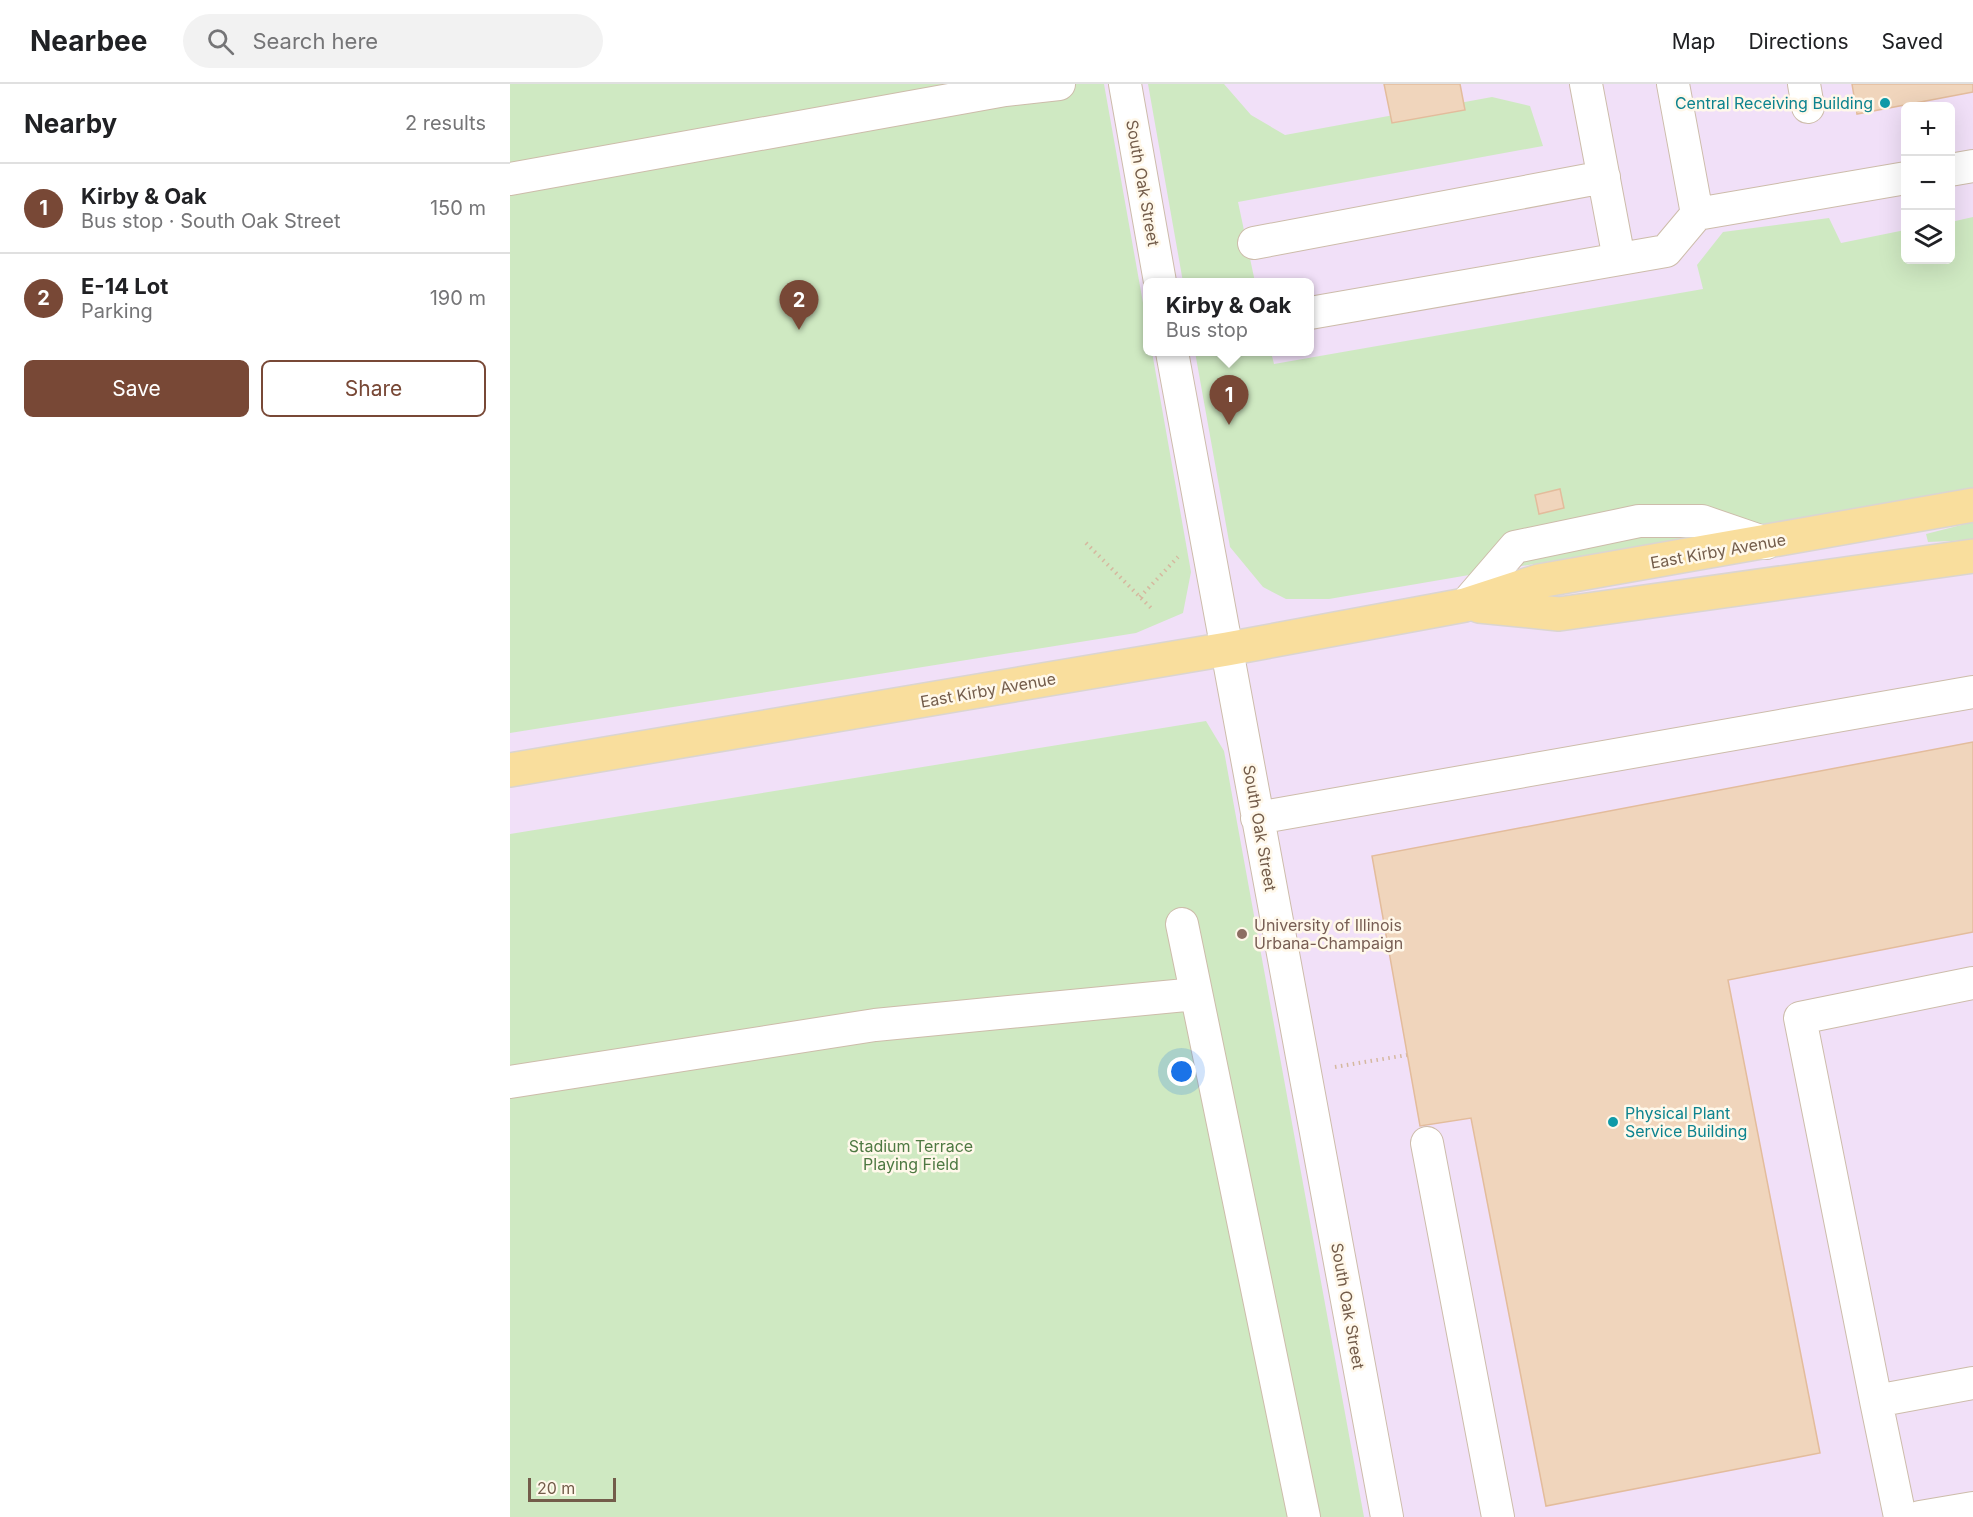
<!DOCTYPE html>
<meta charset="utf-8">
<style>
:root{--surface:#fff;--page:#f2f2f2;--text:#202124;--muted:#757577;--line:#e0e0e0;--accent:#784836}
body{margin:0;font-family:Inter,sans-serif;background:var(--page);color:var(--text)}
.controls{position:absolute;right:18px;top:18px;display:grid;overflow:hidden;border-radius:9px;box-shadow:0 6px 24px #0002}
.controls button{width:54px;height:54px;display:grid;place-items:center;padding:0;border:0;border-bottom:2px solid var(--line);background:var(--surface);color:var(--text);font:30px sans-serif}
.scale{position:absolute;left:18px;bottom:15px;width:88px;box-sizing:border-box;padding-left:6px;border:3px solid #735c4a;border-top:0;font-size:16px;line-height:21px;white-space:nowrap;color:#735c4a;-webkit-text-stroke:4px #fff8ea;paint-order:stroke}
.you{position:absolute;left:672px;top:988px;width:21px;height:21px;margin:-15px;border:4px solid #fff;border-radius:50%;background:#1a73e8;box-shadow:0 0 0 9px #1a73e833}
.badge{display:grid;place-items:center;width:39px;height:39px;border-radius:50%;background:var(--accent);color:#fff;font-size:20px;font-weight:700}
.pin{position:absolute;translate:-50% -50px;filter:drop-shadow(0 2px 3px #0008)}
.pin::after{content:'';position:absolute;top:32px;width:21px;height:18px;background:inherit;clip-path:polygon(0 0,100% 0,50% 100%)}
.popup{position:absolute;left:633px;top:194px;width:171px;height:78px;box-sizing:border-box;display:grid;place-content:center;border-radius:9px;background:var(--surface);filter:drop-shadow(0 2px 4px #0005);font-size:20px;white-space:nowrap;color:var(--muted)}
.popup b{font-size:22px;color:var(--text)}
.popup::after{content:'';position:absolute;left:50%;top:100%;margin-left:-12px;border:12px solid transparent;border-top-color:var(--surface)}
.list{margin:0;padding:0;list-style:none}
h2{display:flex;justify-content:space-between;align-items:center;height:78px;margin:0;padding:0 24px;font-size:26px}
h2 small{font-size:20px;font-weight:400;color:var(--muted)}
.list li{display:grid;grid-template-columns:39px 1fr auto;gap:18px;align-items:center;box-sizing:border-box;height:90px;padding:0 24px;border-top:2px solid var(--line)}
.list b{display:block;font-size:22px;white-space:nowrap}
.list p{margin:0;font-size:20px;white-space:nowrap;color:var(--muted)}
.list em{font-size:20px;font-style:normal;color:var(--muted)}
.actions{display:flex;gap:12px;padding:18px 24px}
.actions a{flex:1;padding:14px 0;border:2px solid var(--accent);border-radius:9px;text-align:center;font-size:21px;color:var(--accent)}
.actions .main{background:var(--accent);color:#fff}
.icon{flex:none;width:33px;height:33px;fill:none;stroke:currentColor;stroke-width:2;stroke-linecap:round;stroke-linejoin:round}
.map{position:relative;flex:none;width:1463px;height:1433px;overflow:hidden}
header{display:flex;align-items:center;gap:36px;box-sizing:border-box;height:84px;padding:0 30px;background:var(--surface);border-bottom:2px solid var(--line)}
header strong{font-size:28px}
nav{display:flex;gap:33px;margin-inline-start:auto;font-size:21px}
.search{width:420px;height:54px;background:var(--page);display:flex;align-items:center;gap:15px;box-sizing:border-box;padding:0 21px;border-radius:33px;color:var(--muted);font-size:22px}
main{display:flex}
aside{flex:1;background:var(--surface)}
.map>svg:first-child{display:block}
.education{fill:#f1e0f8;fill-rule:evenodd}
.green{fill:#cfe9c2}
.building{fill:#f0d5bc;stroke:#e3bc9c;stroke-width:1.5}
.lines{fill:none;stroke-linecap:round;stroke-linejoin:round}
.minor-casing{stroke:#cdbcaa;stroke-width:34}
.major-casing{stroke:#dbd5d0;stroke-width:36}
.path{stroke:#d5b89f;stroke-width:4;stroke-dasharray:1.5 4.5;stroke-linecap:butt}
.minor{stroke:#fff;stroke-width:32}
.major{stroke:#f9de9d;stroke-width:33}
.culture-dot{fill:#0f9aa8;stroke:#fff8ea;stroke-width:2}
.education-dot{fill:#8d6e63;stroke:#fff8ea;stroke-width:2}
.labels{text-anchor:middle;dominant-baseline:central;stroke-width:5;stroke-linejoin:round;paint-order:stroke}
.culture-label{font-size:16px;fill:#0d838f;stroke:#fff8ea;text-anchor:end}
.street-label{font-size:16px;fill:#735c4a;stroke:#fff8ea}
.education-label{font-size:16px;fill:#785e54;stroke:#fff8ea;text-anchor:start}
.park-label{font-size:16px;fill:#4e7942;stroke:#fff8ea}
</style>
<header>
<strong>Nearbee</strong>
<div class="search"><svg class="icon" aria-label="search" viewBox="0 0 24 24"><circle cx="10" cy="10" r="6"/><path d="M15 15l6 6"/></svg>Search here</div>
<nav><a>Map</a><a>Directions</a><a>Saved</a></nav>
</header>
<main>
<aside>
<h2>Nearby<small>2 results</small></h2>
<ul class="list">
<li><span class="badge">1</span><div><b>Kirby &amp; Oak</b><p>Bus stop · South Oak Street</p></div><em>150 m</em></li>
<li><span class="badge">2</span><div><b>E-14 Lot</b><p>Parking</p></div><em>190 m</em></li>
</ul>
<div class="actions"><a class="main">Save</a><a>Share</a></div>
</aside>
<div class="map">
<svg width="1463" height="1433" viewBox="0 0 1463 1433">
<rect width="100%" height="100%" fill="#fcf4e4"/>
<path class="education" d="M0 0H1463V1433H0ZM1396 22H1440V176H1396ZM638 198H800V268H638Z"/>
<path class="green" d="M0 0H594L638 247V268H642L681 488 673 529 626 549 0 649Z
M638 0H714L741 31 775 51 982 13 1020 22 1033 62 728 118 745 198H673Z
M1463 133V405L819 515H776L753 503 720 463 685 268H761L764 280 1193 205 1187 181 1213 148 1319 134 1331 159 1395 146 1396 176H1440L1441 138Z
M1463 438V456L1418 458 1416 450Z
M696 637 714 667 854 1433H0V750Z"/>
<path class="building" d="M874 0H950L955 26 882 39Z
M1342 0H1463V8L1347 30Z
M1050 405 1054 424 1029 430 1025 411Z
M1463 658V848L1218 896 1310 1369 1036 1422 961 1034 910 1042 862 772Z"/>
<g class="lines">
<g class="minor-casing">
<path id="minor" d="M615 0 650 198
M1076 0 1109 175
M1294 0 1298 23
M1440 86 1463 82
M0 95 495 6 549 0
M1187 130 1396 94
M744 159 1094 93
M800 229 1156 167 1187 130 1163 0
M662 268 877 1433
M955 521 1005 463 1129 437H1192L1256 459
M747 734 1463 608
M672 840 794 1433
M1463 899 1290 934 1366 1317 1463 1299
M0 998 365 941 686 910
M917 1059 988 1433
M1366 1317 1390 1433
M1410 1433 1463 1424"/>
</g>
<g class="major-casing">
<path id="major" d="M969 522 1049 530 1463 472
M0 686 717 565 955 521 1029 497 1463 421"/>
</g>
<path class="path" d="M576 459 643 526
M630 513 668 473
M825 983 897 971"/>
<use href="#minor" class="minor"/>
<use href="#major" class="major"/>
</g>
<g class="culture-dot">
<circle cx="1375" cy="19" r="6"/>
<circle cx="1103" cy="1038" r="6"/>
</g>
<circle class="education-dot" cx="732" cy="850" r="6"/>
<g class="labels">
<g class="culture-label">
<text x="1363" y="19">Central Receiving Building</text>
<text x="1115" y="1029" text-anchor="start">Physical Plant<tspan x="1115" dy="18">Service Building</tspan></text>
</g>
<g class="street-label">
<text transform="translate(633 99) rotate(80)">South Oak Street</text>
<text transform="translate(1208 467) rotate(-10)">East Kirby Avenue</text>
<text transform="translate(478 606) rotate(-10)">East Kirby Avenue</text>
<text transform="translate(750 744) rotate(80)">South Oak Street</text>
<text transform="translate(838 1222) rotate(80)">South Oak Street</text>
</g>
<g class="education-label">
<text x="744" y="841">University of Illinois<tspan x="744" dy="18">Urbana-Champaign</tspan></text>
</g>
<g class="park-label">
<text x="401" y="1062">Stadium Terrace<tspan x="401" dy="18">Playing Field</tspan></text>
</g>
</g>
</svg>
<div class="controls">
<button>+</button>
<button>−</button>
<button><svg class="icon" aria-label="layers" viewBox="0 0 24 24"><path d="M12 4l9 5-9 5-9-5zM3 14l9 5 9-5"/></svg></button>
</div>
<div class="scale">20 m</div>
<div class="you"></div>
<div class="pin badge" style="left:719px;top:341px">1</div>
<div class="popup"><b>Kirby &amp; Oak</b>Bus stop</div>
<div class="pin badge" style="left:289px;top:246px">2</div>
</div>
</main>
